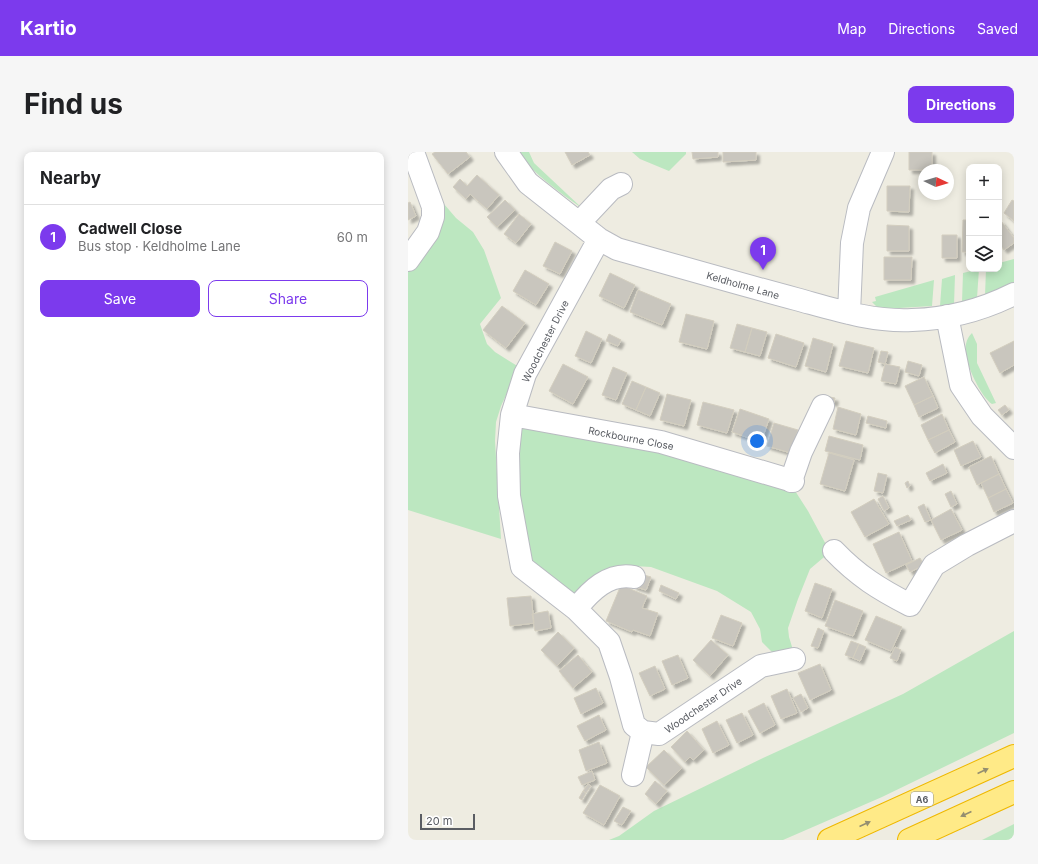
<!DOCTYPE html>
<meta charset="utf-8">
<style>
:root{--surface:#fff;--page:#f6f6f6;--text:#202124;--muted:#757577;--line:#e0e0e0;--accent:#7c3aed}
body{margin:0;font-family:Inter,sans-serif;background:var(--page);color:var(--text)}
.controls{position:absolute;right:12px;top:12px;display:grid;overflow:hidden;border-radius:8px;box-shadow:0 2px 10px #0003}
.controls button{width:36px;height:36px;display:grid;place-items:center;padding:0;border:0;border-bottom:1px solid var(--line);background:var(--surface);color:var(--text);font:20px sans-serif}
.compass{position:absolute;left:510px;top:12px;width:36px;height:36px;border-radius:50%;background:var(--surface);box-shadow:0 2px 10px #0003;rotate:94deg}
.scale{position:absolute;left:12px;bottom:10px;width:55px;box-sizing:border-box;padding-left:4px;border:2px solid #5a5d63;border-top:0;font-size:11px;line-height:14px;white-space:nowrap;color:#5a5d63;-webkit-text-stroke:3px #fff;paint-order:stroke}
.you{position:absolute;left:349px;top:289px;width:14px;height:14px;margin:-10px;border:3px solid #fff;border-radius:50%;background:#1a73e8;box-shadow:0 0 0 6px #1a73e833}
.badge{display:grid;place-items:center;width:26px;height:26px;border-radius:50%;background:var(--accent);color:#fff;font-size:13px;font-weight:700}
.pin{position:absolute;translate:-50% -33px;filter:drop-shadow(0 1px 2px #0008)}
.pin::after{content:'';position:absolute;top:21px;width:14px;height:12px;background:inherit;clip-path:polygon(0 0,100% 0,50% 100%)}
.list{margin:0;padding:0;list-style:none}
h2{display:flex;justify-content:space-between;align-items:center;height:52px;margin:0;padding:0 16px;font-size:17px}
h2 small{font-size:13px;font-weight:400;color:var(--muted)}
.list li{display:grid;grid-template-columns:26px 1fr auto;gap:12px;align-items:center;box-sizing:border-box;height:64px;padding:0 16px;border-top:1px solid var(--line)}
.list b{display:block;font-size:15px;white-space:nowrap}
.list p{margin:0;font-size:13px;white-space:nowrap;color:var(--muted)}
.list em{font-size:13px;font-style:normal;color:var(--muted)}
.actions{display:flex;gap:8px;padding:12px 16px}
.actions a{flex:1;padding:9px 0;border:1px solid var(--accent);border-radius:8px;text-align:center;font-size:14px;color:var(--accent)}
.actions .main{background:var(--accent);color:#fff}
.icon{flex:none;width:22px;height:22px;fill:none;stroke:currentColor;stroke-width:2;stroke-linecap:round;stroke-linejoin:round}
.map{position:relative;flex:none;width:606px;height:688px;overflow:hidden;border-radius:8px}
header{display:flex;align-items:center;gap:24px;box-sizing:border-box;height:56px;padding:0 20px;background:var(--accent);color:#fff}
header strong{font-size:19px}
nav{display:flex;gap:22px;margin-inline-start:auto;font-size:14px}
.intro{display:flex;align-items:center;justify-content:space-between;box-sizing:border-box;height:96px;padding:0 24px}
h1{margin:0;font-size:28px}
.button{padding:10px 18px;border-radius:8px;background:var(--accent);color:#fff;font-size:14px;font-weight:700}
main{display:flex;gap:24px;padding:0 24px}
aside{flex:1;background:var(--surface);border-radius:8px;box-shadow:0 2px 10px #0003}
.map>svg:first-child{display:block}
.green{fill:#bce7c0}
.building{fill:#c9c6be;stroke:#d3cebf;filter:url(#shadow)}
.lines{fill:none;stroke-linecap:round;stroke-linejoin:round}
.minor-casing{stroke:#b9bbc1;stroke-width:24}
.highway-casing{stroke:#efb800;stroke-width:24}
.minor{stroke:#fff;stroke-width:22}
.highway{stroke:#ffea87;stroke-width:22}
.oneway{fill:#948e70}
.labels{text-anchor:middle;dominant-baseline:central;stroke-width:3;stroke-linejoin:round;paint-order:stroke}
.shield{fill:#fff;stroke:#8c8e92;stroke-width:1}
.shield-label{font-size:9px;font-weight:bold;fill:#5a5d63}
.street-label{font-size:10px;fill:#5a5d63;stroke:#fff}
</style>
<header>
<strong>Kartio</strong>
<nav><a>Map</a><a>Directions</a><a>Saved</a></nav>
</header>
<div class="intro"><h1>Find us</h1><a class="button">Directions</a></div>
<main>
<aside>
<h2>Nearby<small></small></h2>
<ul class="list">
<li><span class="badge">1</span><div><b>Cadwell Close</b><p>Bus stop · Keldholme Lane</p></div><em>60 m</em></li>
</ul>
<div class="actions"><a class="main">Save</a><a>Share</a></div>
</aside>
<div class="map">
<svg width="606" height="688" viewBox="0 0 606 688">
<defs>
<filter id="shadow"><feDropShadow dx="3.5" dy="3.5" stdDeviation="1" flood-color="#0004"/></filter>
</defs>
<rect width="100%" height="100%" fill="#eeece1"/>
<path class="green" d="M109 0H121L126 11 175 57C151 40 127 23 109 0Z
M224 0H278V2L261 19 232 7Z
M36 52 48 66 65 80 76 98 93 146 72 172 79 192 87 200 111 215 93 254 88 270 87 289 93 387 0 358V113L32 56Z
M606 107V130L577 144 578 117H591V111Z
M571 117 569 146 554 150 555 121Z
M547 123 546 153 532 154 534 127Z
M526 128 524 154 475 157 469 155 464 150 468 149 467 145Z
M564 181 569 192V211L588 251 584 252C572 244 554 206 558 192 559 187 561 184 564 181Z
M123 271 382 331 400 359 422 400 402 417 390 447 380 476 381 485 385 498 365 501 354 490 352 477 343 460 309 439 243 415 226 414 168 443 134 419 119 402 107 306 114 273Z
M606 479V581L474 645 375 688H201L211 684 246 659 355 606 495 542Z
M606 672V688H574Z"/>
<path class="building" d="M27 0H58L62 5 40 22 24 2Z
M157 0H180L182 3 164 13Z
M284 0H310V5L285 7Z
M315 0H348V8L315 10Z
M501 0H524V18H501Z
M69 23 91 43 79 57 62 42 58 47 45 35 52 27 59 34Z
M479 34H502L501 60 479 59Z
M97 48 107 58 89 75 79 65Z
M604 48 606 49V69L596 61Z
M2 50 8 64 0 68V51Z
M111 62 123 72 108 91 96 82Z
M555 68H561V100H554Z
M593 69 606 86V91L596 98 591 91V70Z
M479 73 501 74V99H479Z
M534 83H549V106H534Z
M147 90 164 99 152 122 135 114Z
M476 105H504L503 128H476Z
M117 118 141 132 128 153 105 139Z
M202 121 227 133 216 156 191 144Z
M230 138 263 152 254 173 222 160Z
M94 154 117 171 98 196 75 178Z
M278 162 306 169 299 197 271 190Z
M329 172 344 176 337 200 322 196Z
M344 176 359 180 352 204 337 200Z
M178 179 194 187 183 211 167 204Z
M201 182 213 188 210 194 198 189Z
M368 182 396 191 388 215 360 206Z
M405 186 425 192 418 220 397 214Z
M438 189 466 196 460 221 431 214Z
M606 189V213L592 221 582 201Z
M473 199 480 200 477 212 470 210Z
M500 209 514 213 511 224 497 220Z
M155 212 180 225 165 252 141 239Z
M477 212 492 215 488 232 473 229Z
M205 215 219 221 208 248 194 243Z
M516 225 525 244 506 253 497 234Z
M224 229 238 235 228 258 214 252Z
M238 235 252 241 242 264 228 258Z
M259 242 283 248 276 274 252 268Z
M417 244 427 246 426 251 416 248Z
M525 244 530 256 511 265 506 253Z
M295 250 326 258 319 281 289 273Z
M597 253 601 258 594 263 590 258Z
M430 255 453 262 448 283 425 277Z
M332 257 361 267 353 290 324 280Z
M534 262 541 278 520 288 513 273Z
M460 264 479 269 478 276 458 271Z
M366 271 390 278 383 301 359 294Z
M541 278 547 290 527 301 520 288Z
M421 284 455 293 452 308 417 299Z
M565 289 573 305 553 314 546 298Z
M421 301 446 308 437 339 412 332Z
M583 304 591 322 569 333 561 315Z
M535 312 539 321 522 329 518 321Z
M470 321 479 323 475 341 466 339Z
M591 322 598 337 580 346 573 331Z
M500 329 502 334 499 336 497 331Z
M598 337 605 351 586 360 580 346Z
M543 339 549 352 543 355 537 342Z
M475 344 481 356 476 359 470 347Z
M466 347 481 372 457 385 443 360Z
M516 352 523 368 517 370 510 355Z
M543 357 554 378 533 388 523 368Z
M500 363 503 368 489 374 486 369Z
M491 380 504 409 478 421 465 392Z
M512 406 516 413 502 420 498 413Z
M229 421 243 425 238 438 225 434Z
M407 431 424 437 414 466 397 459Z
M213 433 239 444 234 456 250 461 242 484 225 478 224 480 198 469Z
M253 433 271 441 268 447 251 439Z
M123 444 126 471 102 474 99 446Z
M427 448 455 459 445 484 417 474Z
M140 459 143 476 127 479 124 462Z
M313 463 334 471 325 494 304 486Z
M468 464 494 475 483 499 457 488Z
M410 476 416 479 410 496 403 494Z
M150 480 166 496 149 514 133 498Z
M303 488 320 503 302 524 285 508Z
M443 489 451 492 445 506 437 503Z
M451 492 458 495 452 509 445 506Z
M487 495 493 498 489 509 482 506Z
M170 503 184 520 165 536 151 519Z
M270 503 280 526 264 533 254 509Z
M412 512 423 538 402 548 390 521Z
M247 514 257 537 242 544 231 521Z
M188 536 195 551 173 562 166 546Z
M379 537 389 561 373 567 363 544Z
M393 542 400 556 393 560 385 546Z
M356 551 367 573 352 581 340 559Z
M334 561 345 583 329 591 318 568Z
M191 563 198 578 177 589 169 574Z
M309 569 321 593 305 601 294 577Z
M279 579 296 598 285 608 282 605 277 610 263 595Z
M191 590 199 611 178 619 171 598Z
M256 598 274 616 256 633 238 615Z
M184 619 187 628 174 633 170 625Z
M247 629 259 639 248 652 237 642Z
M180 632 183 634 178 641 175 639Z
M192 633 212 644 196 673 175 661Z
M175 639 178 641 174 648 171 646Z
M215 655 223 659 214 673 206 669Z"/>
<g class="lines">
<g class="minor-casing">
<path id="minor" d="M98 0 120 31 191 87 209 97C269 114 328 131 388 147 425 157 464 170 504 168 539 167 574 158 606 142
M171 71 203 37 213 32
M191 87 117 222 104 263 100 301 101 344 114 415 168 457 201 490 213 525 226 573 235 580 251 582 353 514 386 507
M0 108 20 80 25 65V55L5 0
M441 161 444 91 451 56 475 0
M539 164 553 233 574 264 606 296
M104 263 253 290 385 329
M383 329 393 300 415 254
M426 399C450 424 471 437 502 453L526 413 559 393 606 369
M168 457C182 439 201 420 226 425
M225 623 235 580"/>
</g>
<g class="highway-casing">
<path id="highway" d="M421 688 606 604
M501 688 606 640"/>
</g>
<use href="#minor" class="minor"/>
<use href="#highway" class="highway"/>
</g>
<defs><path id="oneway-solid" d="M-6-.8H1V-3.2L6.5 0L1 3.2V.8H-6Z"/></defs>
<g class="oneway">
<use href="#oneway-solid" transform="translate(575 619) rotate(-25)"/>
<use href="#oneway-solid" transform="translate(558 662) rotate(155)"/>
<use href="#oneway-solid" transform="translate(457 672) rotate(-24)"/>
</g>
<g class="labels">
<rect class="shield" x="503" y="640" width="22" height="14" rx="3"/>
<g class="shield-label">
<text x="514" y="647">A6</text>
</g>
<g class="street-label">
<text transform="translate(335 133) rotate(16)">Keldholme Lane</text>
<text transform="translate(137 189) rotate(-63)">Woodchester Drive</text>
<text transform="translate(223 286) rotate(11)">Rockbourne Close</text>
<text transform="translate(295 553) rotate(-34)">Woodchester Drive</text>
</g>
</g>
</svg>
<div class="controls">
<button>+</button>
<button>−</button>
<button><svg class="icon" aria-label="layers" viewBox="0 0 24 24"><path d="M12 4l9 5-9 5-9-5zM3 14l9 5 9-5"/></svg></button>
</div>
<svg class="compass" viewBox="-18 -18 36 36"><path d="M0-13l5 13h-10z" fill="#e53935"/><path d="M0 13l5-13h-10z" fill="#757577"/></svg>
<div class="scale">20 m</div>
<div class="you"></div>
<div class="pin badge" style="left:355px;top:118px">1</div>
</div>
</main>
